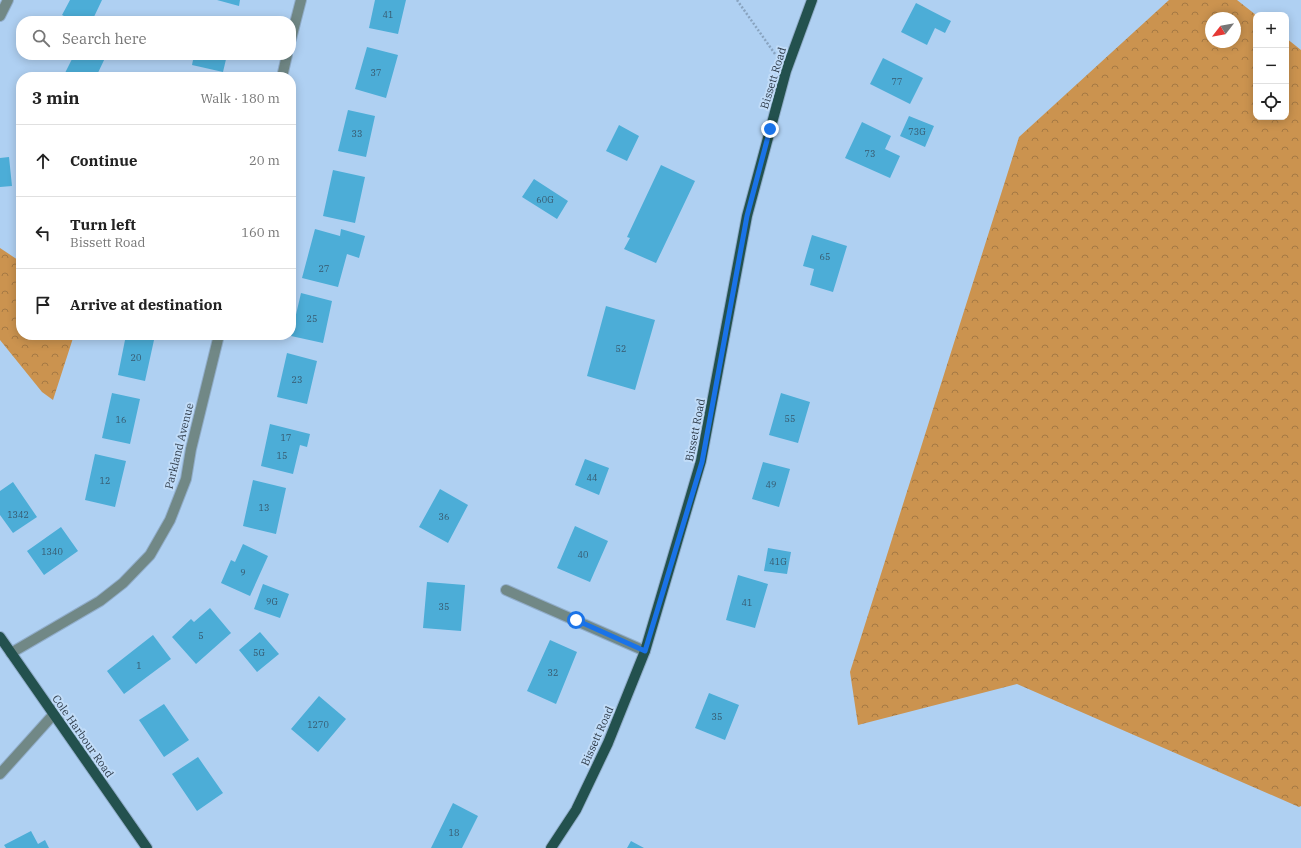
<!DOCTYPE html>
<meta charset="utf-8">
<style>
:root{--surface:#fff;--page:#f2f2f2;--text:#222;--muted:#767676;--line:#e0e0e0}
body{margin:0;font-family:"IBM Plex Serif",serif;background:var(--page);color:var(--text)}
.controls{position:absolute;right:12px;top:12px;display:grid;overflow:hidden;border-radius:8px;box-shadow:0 2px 10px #0003}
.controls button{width:36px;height:36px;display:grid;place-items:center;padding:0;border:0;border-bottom:1px solid var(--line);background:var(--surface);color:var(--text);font:20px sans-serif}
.compass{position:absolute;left:1205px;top:12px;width:36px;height:36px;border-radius:50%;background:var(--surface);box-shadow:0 2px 10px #0003;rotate:239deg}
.stop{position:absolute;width:12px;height:12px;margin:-9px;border:3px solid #1a73e8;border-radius:50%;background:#fff}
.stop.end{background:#1a73e8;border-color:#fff;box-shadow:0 1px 4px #0008}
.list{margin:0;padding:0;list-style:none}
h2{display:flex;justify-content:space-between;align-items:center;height:52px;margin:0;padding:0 16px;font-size:17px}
h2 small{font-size:13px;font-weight:400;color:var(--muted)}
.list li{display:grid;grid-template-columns:26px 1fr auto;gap:12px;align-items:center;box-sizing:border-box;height:72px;padding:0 16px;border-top:1px solid var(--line)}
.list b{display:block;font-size:15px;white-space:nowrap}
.list p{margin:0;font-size:13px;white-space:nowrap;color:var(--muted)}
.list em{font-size:13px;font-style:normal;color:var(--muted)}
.icon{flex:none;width:22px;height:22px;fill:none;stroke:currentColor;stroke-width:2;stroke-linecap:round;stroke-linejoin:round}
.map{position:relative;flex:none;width:1301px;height:848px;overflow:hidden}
.search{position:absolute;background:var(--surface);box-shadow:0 2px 10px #0003;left:16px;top:16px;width:280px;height:44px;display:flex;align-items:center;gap:10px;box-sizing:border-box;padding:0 14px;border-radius:16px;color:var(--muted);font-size:15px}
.panel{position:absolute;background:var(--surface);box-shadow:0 2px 10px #0003;left:16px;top:72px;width:280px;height:268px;border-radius:16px}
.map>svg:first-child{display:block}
.forest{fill:url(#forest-crowns);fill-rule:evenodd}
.building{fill:#4cadd7}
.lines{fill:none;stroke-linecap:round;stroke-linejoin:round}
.minor-casing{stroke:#91adca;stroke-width:12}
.major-casing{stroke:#91adca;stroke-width:12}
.path{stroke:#89a4c0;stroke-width:2.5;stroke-dasharray:2 2;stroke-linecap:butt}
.minor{stroke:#718886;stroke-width:10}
.major{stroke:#23514e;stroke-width:10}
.route{stroke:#1a73e8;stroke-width:5}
.labels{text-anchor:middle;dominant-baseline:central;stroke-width:4;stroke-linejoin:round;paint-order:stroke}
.number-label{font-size:9px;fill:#37596e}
.street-label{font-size:11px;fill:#303d4b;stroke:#c1dcf8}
</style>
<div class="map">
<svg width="1301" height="848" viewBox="0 0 1301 848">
<defs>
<pattern id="forest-crowns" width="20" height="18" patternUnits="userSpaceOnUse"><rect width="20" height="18" fill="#cb934f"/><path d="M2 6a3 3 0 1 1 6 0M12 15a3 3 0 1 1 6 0" fill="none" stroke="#a57944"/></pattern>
</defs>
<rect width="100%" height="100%" fill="#afd0f2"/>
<path class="forest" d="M1169 0H1237L1256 15V117H1286V38L1301 50V806L1299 807 1017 684 858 725 850 672 1019 137ZM1211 18H1235V42H1211Z
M0 248 21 262V335H74L53 400 42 392 0 340Z"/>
<path class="building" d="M70 0H102L92 21H74L62 15Z
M217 0H240L239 6Z
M375 0H406L398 34 369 28Z
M916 3 951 21 945 33 935 28 927 45 901 32Z
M367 47 398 55 386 98 355 89Z
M74 55H99L105 58 96 77H63Z
M194 55H227L223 72 192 65Z
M883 58 923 78 910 104 870 84Z
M348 110 375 116 366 157 338 151Z
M909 116 934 126 925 147 900 136Z
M862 122 891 136 885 149 900 156 890 178 845 158Z
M619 125 639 136 627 161 606 151Z
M9 157 12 186 0 187V158Z
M661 165 695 181 656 263 624 249 630 238 627 237Z
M333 170 365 177 355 223 323 216Z
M534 179 568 201 557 219 522 197Z
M315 229 340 236 341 229 365 236 359 258 347 254 338 287 302 278Z
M812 235 847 246 833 292 810 285 814 269 803 266Z
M301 293 332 301 323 343 291 336Z
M606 306 655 320 635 390 587 376Z
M126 335 154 340 145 381 118 375Z
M287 353 317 361 307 404 277 397Z
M112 393 140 399 130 444 102 438Z
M781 393 810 402 798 443 769 435Z
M270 424 310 434 307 447 300 445 293 474 261 466Z
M95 454 126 461 115 507 85 500Z
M585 459 609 468 599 495 575 485Z
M763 462 790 469 779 507 752 499Z
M253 480 286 488 276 534 243 526Z
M13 482 37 517 13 533 0 515V491Z
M440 489 468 505 448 543 419 527Z
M575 526 608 541 590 582 557 568Z
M61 527 78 551 44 575 27 551Z
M243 544 268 556 250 596 221 583 231 560 235 562Z
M768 548 791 552 787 574 764 571Z
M738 575 768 584 755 628 726 620Z
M427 582 465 585 461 631 423 628Z
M263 584 289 594 280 618 254 609Z
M210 608 231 633 196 664 172 637 191 619 194 622Z
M260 632 279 654 257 672 239 650Z
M153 635 171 659 124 694 107 671Z
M550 640 577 652 556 704 527 691Z
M709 693 739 705 725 740 695 728Z
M319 696 346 719 318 752 291 729Z
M164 704 189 740 164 757 139 720Z
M198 757 223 793 197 811 172 774Z
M453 803 478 816 462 848H431Z
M31 831 38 844 45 840 49 848H6L4 845Z
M631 841 644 848H627Z"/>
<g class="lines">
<g class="minor-casing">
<path id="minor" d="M0 16 8 0
M291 39 301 0
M282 77 287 55
M506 590 645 651
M11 653 100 601 123 583 150 555 170 520 186 479 191 449 219 335
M0 774 53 715"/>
</g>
<g class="major-casing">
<path id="major" d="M0 637 147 848
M551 848 576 810 608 743 645 651 701 461 747 216 786 71 812 0"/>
</g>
<path class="path" d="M737 0 775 54"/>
<use href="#minor" class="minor"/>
<use href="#major" class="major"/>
</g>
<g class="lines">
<path class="route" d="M576 620 645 651 702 462 747 216 770 129"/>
</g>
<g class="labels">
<g class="number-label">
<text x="388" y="14">41</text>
<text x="376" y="72">37</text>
<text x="897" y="81">77</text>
<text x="917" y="131">73G</text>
<text x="357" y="133">33</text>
<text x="870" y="153">73</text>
<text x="545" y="199">60G</text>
<text x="825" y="256">65</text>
<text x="324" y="268">27</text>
<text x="312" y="318">25</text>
<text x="621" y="348">52</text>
<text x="136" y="357">20</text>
<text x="297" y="379">23</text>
<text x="790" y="418">55</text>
<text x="121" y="419">16</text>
<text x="286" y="437">17</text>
<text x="282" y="455">15</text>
<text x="592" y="477">44</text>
<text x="105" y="480">12</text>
<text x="771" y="484">49</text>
<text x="264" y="507">13</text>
<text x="18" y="514">1342</text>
<text x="444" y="516">36</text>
<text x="52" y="551">1340</text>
<text x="583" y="554">40</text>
<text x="778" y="561">41G</text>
<text x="243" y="572">9</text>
<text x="272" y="601">9G</text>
<text x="747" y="602">41</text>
<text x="444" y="606">35</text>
<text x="201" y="635">5</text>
<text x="259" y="652">5G</text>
<text x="139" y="665">1</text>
<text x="553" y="672">32</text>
<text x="717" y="716">35</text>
<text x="318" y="724">1270</text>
<text x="454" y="832">18</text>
</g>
<g class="street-label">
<text transform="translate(773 78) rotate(-73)">Bissett Road</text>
<text transform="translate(695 430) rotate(-79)">Bissett Road</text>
<text transform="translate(179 446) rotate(-76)">Parkland Avenue</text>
<text transform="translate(83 736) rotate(55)">Cole Harbour Road</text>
<text transform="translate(597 736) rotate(-66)">Bissett Road</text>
</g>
</g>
</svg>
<div class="controls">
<button>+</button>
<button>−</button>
<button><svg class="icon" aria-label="locate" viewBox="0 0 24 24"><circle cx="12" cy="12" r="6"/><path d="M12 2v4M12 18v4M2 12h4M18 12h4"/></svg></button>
</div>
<svg class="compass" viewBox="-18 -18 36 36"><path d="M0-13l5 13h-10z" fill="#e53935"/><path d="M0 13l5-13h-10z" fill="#767676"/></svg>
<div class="stop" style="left:576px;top:620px"></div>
<div class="stop end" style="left:770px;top:129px"></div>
<div class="search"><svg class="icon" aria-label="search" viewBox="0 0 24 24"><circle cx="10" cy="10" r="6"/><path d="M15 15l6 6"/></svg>Search here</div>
<section class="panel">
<h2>3 min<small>Walk · 180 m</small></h2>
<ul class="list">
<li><svg class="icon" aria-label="ahead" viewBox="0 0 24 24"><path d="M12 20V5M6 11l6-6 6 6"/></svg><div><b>Continue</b></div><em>20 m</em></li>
<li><svg class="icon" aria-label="left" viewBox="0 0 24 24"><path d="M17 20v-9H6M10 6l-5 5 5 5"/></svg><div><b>Turn left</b><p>Bissett Road</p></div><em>160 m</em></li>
<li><svg class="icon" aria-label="arrive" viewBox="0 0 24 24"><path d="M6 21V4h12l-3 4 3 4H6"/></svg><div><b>Arrive at destination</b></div></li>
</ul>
</section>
</div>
